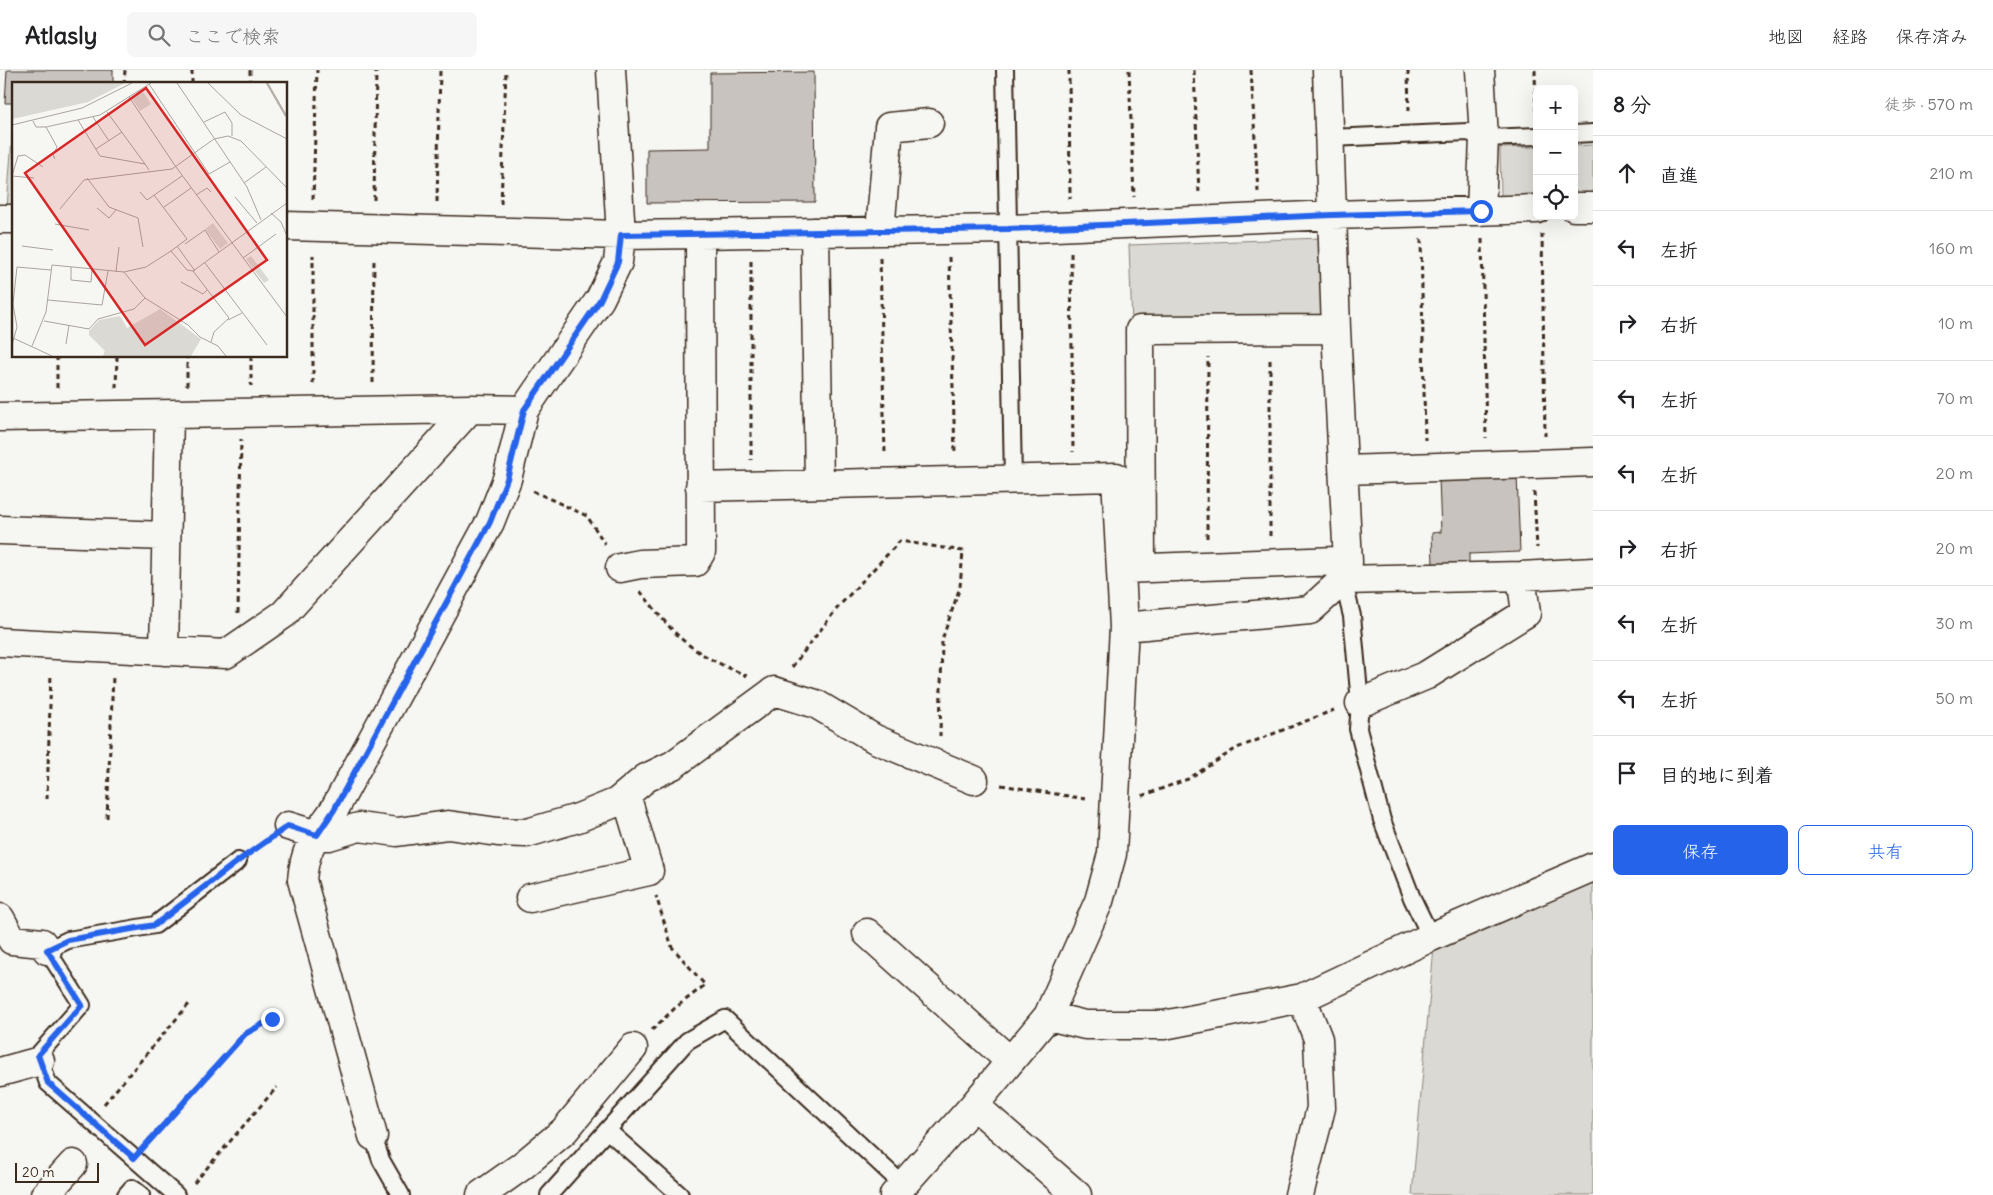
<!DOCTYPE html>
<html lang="ja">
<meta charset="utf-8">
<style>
:root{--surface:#fff;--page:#f6f6f6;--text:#202124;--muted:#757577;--line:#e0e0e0;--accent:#2563eb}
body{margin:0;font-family:Delius,"Klee One",sans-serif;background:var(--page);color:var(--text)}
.controls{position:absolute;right:15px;top:15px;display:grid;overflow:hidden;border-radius:8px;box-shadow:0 5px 20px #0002}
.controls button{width:45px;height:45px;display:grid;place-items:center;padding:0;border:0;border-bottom:1px solid var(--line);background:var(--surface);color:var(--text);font:25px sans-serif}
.scale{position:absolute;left:15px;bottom:12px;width:84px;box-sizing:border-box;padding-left:5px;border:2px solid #3b2a1e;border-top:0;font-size:14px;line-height:18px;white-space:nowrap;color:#3b2a1e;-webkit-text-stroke:4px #f6f6f2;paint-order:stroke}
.stop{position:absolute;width:15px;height:15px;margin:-11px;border:4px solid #2563eb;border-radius:50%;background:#fff}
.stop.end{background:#2563eb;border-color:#fff;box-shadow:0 1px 5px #0008}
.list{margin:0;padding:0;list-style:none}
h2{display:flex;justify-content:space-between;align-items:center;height:65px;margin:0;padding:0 20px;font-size:21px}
h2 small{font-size:16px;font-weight:400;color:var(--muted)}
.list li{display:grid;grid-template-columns:32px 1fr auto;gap:15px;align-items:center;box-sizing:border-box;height:75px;padding:0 20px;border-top:1px solid var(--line)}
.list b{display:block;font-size:19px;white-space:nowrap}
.list em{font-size:16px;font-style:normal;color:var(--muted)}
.actions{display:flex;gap:10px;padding:15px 20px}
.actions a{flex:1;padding:11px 0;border:1px solid var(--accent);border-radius:8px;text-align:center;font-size:18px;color:var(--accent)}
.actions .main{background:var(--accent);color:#fff}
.icon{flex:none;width:28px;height:28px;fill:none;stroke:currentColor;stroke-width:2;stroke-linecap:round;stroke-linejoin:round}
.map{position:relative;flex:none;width:1593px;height:1125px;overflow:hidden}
header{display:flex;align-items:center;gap:30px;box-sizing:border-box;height:70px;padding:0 25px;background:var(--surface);border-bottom:1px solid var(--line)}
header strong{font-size:24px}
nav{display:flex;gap:28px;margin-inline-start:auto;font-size:18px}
.search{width:350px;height:45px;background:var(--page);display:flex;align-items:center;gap:12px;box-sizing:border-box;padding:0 18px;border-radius:8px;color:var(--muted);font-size:19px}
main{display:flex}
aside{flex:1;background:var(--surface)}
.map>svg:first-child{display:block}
.green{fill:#dad9d3;stroke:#8a8278}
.building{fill:#c8c3be;stroke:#3b2a1e}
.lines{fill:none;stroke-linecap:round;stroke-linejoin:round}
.lane-casing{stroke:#3b2a1e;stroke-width:20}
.street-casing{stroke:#3b2a1e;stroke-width:31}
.path{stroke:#3b2a1e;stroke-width:3;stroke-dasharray:5 4;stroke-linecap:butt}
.lane{stroke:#f6f6f2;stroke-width:16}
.street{stroke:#f6f6f2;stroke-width:28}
.route{stroke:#2563eb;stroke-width:6}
.inset-river{fill:none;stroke:#b6b0a9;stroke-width:2.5}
.inset-road{fill:none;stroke:#aba49d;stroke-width:1}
.view{fill:#d62828;fill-opacity:0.15;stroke:#d62828;stroke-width:2.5}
.inset-edge{fill:none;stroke:#3b2a1e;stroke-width:2.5}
</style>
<header>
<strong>Atlasly</strong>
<div class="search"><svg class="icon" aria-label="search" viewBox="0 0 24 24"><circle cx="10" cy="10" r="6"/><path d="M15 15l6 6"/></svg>ここで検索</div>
<nav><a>地図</a><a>経路</a><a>保存済み</a></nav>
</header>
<main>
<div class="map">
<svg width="1593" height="1125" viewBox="0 0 1593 1125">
<rect width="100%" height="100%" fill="#f6f6f2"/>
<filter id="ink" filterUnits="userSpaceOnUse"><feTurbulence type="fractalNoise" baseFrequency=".02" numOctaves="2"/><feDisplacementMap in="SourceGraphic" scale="10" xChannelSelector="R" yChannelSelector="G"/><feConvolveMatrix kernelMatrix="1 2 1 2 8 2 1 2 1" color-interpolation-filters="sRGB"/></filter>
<g filter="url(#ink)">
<path class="green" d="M14 39V142L7 138Z
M1593 75V123L1574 124V76Z
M1537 77V125L1501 126 1500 78Z
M1322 168 1324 247 1132 254 1129 175Z
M1593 810V1125H1412L1434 877Z"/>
<path class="building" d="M7 0H113V14H14V33H5Z
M814 2 815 132 647 133V79L710 78V3Z
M1517 405 1520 482 1469 484V495L1433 496 1432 463 1441 462 1439 408Z"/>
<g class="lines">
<g class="lane-casing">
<path id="lane" d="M1005 0 1013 409
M1574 64 1593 63
M1330 68 1468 62 1484 68 1537 66
M1343 510 1352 546 1360 633 1358 659 1382 750 1412 828 1431 867
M607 1060 680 1125
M373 1066 381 1090 401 1125
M126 1125 132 1118 141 1125
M176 1125 48 1013 38 985 82 935 47 880 68 870 155 855 238 791
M549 1125 687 971 725 949 903 1115"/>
</g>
<g class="street-casing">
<path id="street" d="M1480 0 1484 68 1481 141
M1574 137H1593
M0 149H14
M286 156 621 165 700 164 1008 159 1332 145 1537 139
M880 161 889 57 929 53
M815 162 819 414
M0 347 470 339
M1344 400 1593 392
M700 417 1116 407 1124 557
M0 460 166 466
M620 498 640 494 695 492 701 482 700 164
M1141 498 1140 260 1336 259
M1122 499 1337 491 1348 492
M1343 510 1521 506 1593 502
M0 572 226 584 284 544 470 339 524 340
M164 581 169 345
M1360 633 1427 605 1526 543 1521 506
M288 756 317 765 329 766 359 757 397 762 448 755 498 762 527 763 578 748 617 732 646 708 673 695 774 621 816 634 875 669 974 710
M530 828 649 801 626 725
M0 848 12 870 42 873 47 880
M867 863 1010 991
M1048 946 1085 955H1164L1302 928 1431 867 1593 797
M0 1002 40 991
M974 1035 1077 1125
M373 1066 302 810C305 776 315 767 334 740L490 452 507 409 524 340 600 229 618 192 621 165 611 0
M45 1125 73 1094
M481 1125 522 1096 564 1061 633 978
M894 1125 974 1035 1048 946 1099 831 1112 784 1124 557 1310 540 1343 510 1348 492 1336 259 1327 0
M1299 1125 1321 1038 1318 969 1302 928"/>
</g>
<path class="path" d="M250 0V14
M1069 0 1070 129
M1129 0 1134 127
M1194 0 1199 124
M1251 0 1258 122
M1408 0 1409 42
M1535 0 1536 45
M124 14 125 0
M192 14V0
M313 129 317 0
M374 130 376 0
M437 132 440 0
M501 134 506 0
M1542 164 1545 366
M1421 169 1425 370
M1482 169 1486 368
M1071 183 1073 382
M949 187 955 383
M880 188 885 384
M751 191V390
M251 286V316
M373 313 374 187
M313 314V185
M187 316V286
M57 318V286
M116 318 117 286
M533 421 587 446 605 474
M1534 422 1537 478
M1270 466V287
M1207 468 1208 287
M640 521C656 540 670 561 689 575 707 589 727 597 747 606
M238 543 241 369
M792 597 839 536 900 471 963 481 960 517 942 570 940 666
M1001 715 1086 729
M1142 726 1188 709 1237 678 1334 640
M47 729 51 603
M107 748 113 606
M255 779 266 771
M652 960 675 938 705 915 672 877 656 826
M104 1034 189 934
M148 1072 245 964 272 949
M194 1113 277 1017"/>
<use href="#lane" class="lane"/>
<use href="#street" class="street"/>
</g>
</g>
<g class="lines" filter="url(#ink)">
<path class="route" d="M272 949 245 964 134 1088 48 1013 38 985 82 935 47 880 68 870 155 855 238 791 288 756 317 765 334 740 490 452 507 409 524 340 600 230 618 192 621 165 1008 159 1332 145 1481 141"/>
</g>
<g transform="translate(12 12)">
<rect width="275" height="275" fill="#f6f6f2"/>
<path d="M0 1H113L76 20 0 37ZM131 10 139 22 128 29 120 17ZM201 141 216 161 208 167 193 147ZM239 174 257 198 252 201 234 177ZM148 227 189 257 179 274H91L93 269 77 253V249L87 238 108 234 115 246Z" fill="#dad9d3"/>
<path class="inset-river" d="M255 1 274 34"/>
<path class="inset-road" d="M165 1 235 105 249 138M196 1 229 33 275 57M137 2 197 92 218 80M117 15 164 85 275 235M95 30 133 82M81 35 97 59M66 38 88 74 133 82 137 88M21 39 24 45H34L88 33 139 1M192 40 213 30 220 41V54M0 43 70 26 120 1M34 45 45 65 41 73 43 77M84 67 110 50M22 96 0 94 6 74 13 73 31 85M75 96 97 125 126 136 131 165M232 101 254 85M128 110 135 118 170 94M142 113 175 157 159 169M184 113 195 106 199 110M223 115 245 141M152 125 179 106M85 126 97 136 104 128M48 127 72 98 160 87 202 57 216 54 229 59 275 106M259 131 269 140 275 154M43 142 77 148M173 162 193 148 207 170M10 164 41 168M165 164 183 189M231 176 264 152M193 181 255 263M59 185V198L79 200 80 187M181 189 275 121M104 190 107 165M112 190 133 216 176 243 188 255 206 264 214 274M169 200 191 212 195 208M36 218 90 223 96 189M216 238 230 231M32 239 77 247 86 237 122 227 133 216M1 256 40 274M54 262 57 243M0 263 5 245 1 222 5 185 39 188M20 264 34 230 40 183 112 190 134 185 159 169 175 188 181 189 217 236 202 250 199 260"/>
<path class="view" d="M134 6 255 178 133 263 13 91Z"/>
<rect width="275" height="275" class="inset-edge"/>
</g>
</svg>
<div class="controls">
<button>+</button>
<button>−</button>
<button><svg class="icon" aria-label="locate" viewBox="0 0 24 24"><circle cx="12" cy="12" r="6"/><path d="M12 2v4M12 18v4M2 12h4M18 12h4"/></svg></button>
</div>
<div class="scale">20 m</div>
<div class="stop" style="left:1481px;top:141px"></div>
<div class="stop end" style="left:272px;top:949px"></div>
</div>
<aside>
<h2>8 分<small>徒歩 · 570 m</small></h2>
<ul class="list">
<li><svg class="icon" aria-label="ahead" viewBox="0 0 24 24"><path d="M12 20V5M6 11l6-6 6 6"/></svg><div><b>直進</b></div><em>210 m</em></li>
<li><svg class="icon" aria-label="left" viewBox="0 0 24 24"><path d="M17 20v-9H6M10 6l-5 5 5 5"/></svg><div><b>左折</b></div><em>160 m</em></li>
<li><svg class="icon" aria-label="right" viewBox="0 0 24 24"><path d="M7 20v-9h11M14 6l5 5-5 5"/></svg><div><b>右折</b></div><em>10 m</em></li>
<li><svg class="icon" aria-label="left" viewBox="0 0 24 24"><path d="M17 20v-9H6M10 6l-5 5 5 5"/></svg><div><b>左折</b></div><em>70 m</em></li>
<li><svg class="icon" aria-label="left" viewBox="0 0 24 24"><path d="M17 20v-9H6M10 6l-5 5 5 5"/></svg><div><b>左折</b></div><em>20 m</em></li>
<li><svg class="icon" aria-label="right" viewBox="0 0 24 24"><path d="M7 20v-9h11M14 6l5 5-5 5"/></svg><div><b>右折</b></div><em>20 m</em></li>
<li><svg class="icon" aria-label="left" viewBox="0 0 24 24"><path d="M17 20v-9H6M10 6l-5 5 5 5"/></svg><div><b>左折</b></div><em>30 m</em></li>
<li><svg class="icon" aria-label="left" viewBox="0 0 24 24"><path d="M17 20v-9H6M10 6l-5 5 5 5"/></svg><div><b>左折</b></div><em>50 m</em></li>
<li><svg class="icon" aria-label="arrive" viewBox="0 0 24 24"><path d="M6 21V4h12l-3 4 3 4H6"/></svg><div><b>目的地に到着</b></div></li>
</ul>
<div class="actions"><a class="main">保存</a><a>共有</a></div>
</aside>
</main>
